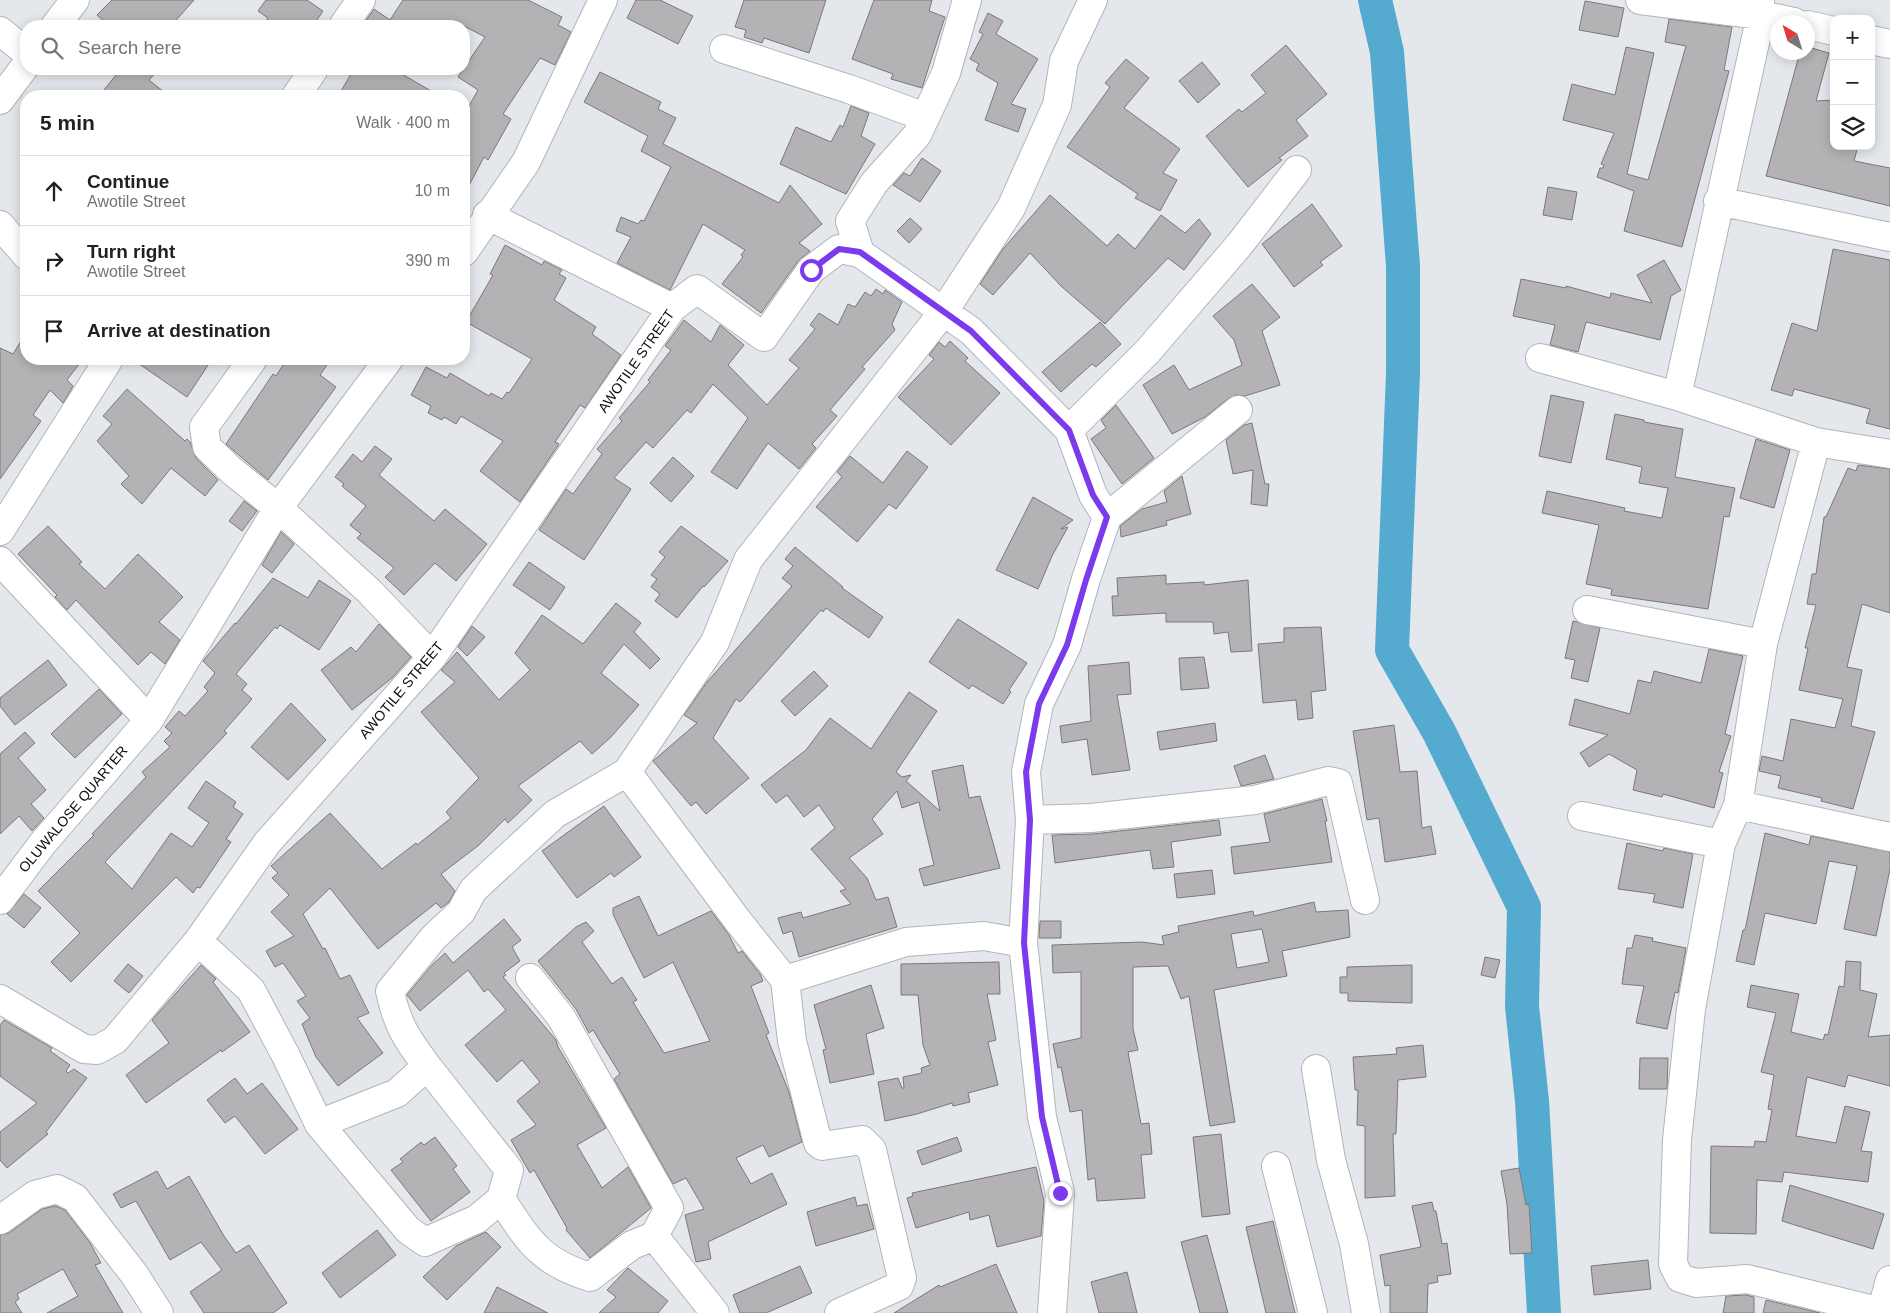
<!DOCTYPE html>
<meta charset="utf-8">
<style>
:root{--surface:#fff;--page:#f6f6f6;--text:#202124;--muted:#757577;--line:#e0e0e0}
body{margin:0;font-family:Helvetica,sans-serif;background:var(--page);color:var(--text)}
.controls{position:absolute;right:15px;top:15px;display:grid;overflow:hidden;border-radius:10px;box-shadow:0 2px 12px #0003}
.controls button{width:45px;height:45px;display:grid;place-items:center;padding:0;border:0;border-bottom:1px solid var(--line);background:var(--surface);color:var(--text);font:25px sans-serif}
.compass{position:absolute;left:1770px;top:15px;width:45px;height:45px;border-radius:50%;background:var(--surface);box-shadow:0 2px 12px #0003;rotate:322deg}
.stop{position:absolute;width:15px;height:15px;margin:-11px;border:4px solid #7c3aed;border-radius:50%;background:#fff}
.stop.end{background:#7c3aed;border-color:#fff;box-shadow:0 1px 5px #0008}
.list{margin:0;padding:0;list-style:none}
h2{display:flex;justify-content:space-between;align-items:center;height:65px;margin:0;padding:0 20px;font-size:21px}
h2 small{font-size:16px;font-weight:400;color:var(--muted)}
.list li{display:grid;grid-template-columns:32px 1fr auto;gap:15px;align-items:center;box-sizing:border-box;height:70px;padding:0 20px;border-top:1px solid var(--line)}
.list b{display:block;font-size:19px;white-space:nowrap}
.list p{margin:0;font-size:16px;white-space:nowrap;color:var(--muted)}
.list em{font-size:16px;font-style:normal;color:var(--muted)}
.icon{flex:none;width:28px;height:28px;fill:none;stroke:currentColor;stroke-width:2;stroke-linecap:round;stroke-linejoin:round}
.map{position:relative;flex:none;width:1890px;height:1313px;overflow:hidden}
.search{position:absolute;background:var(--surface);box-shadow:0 2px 12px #0003;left:20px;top:20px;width:450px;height:55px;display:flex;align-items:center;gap:12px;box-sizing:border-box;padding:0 18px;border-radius:20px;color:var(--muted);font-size:19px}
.panel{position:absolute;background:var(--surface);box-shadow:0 2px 12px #0003;left:20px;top:90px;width:450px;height:275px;border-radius:20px}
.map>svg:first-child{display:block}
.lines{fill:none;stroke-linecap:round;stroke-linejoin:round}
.river{stroke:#55aacf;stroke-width:34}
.building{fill:#b5b2b6;stroke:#7b787c;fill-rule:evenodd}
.minor-casing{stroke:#b1b5b9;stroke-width:30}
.minor{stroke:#fff;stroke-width:28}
.route{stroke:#7c3aed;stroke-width:6}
.labels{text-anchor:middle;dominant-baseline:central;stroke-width:4.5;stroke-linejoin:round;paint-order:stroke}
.street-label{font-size:14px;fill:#0d0f10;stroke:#fff}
</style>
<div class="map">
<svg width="1890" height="1313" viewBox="0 0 1890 1313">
<rect width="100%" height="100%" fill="#e4e8ed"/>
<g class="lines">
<path class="river" d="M1375 0 1387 52 1403 266V373L1392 650 1439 732 1524 907 1522 1006 1532 1101 1544 1313"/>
</g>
<path class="building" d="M112 0H194L171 26H109L97 15Z
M266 0H307L323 11 313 26H263L268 18 258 11Z
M403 0H528L562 17 558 25 571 32 555 65 540 58 503 114 511 119 488 160 484 157 464 195V115L478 90 458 77 485 37 464 26H362L374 9 390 20Z
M636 0H660L693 16 678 44 627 18Z
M744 0H826L809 53 764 38 762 43 744 37 746 30 735 27Z
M874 0H932L929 11 945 17 922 88 891 79 893 74 852 59Z
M1585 1 1624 8 1618 37 1579 30Z
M988 13 1003 21 996 34 1038 59 1011 104 1026 109 1018 132 985 120 998 83 976 70 979 64 970 59 983 34 979 32Z
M1669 19 1732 27 1724 70 1729 71 1682 247 1624 231 1634 191 1597 177 1600 168H1603L1604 165 1601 164 1614 133 1563 120 1572 84 1615 95 1626 47 1654 53 1627 174 1648 180 1686 46 1665 42Z
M1286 45 1327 94 1296 120 1308 136 1279 158 1282 160 1248 187 1206 136 1239 109 1242 112 1266 93 1251 75Z
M1808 47 1829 53 1816 101 1834 100V146H1858L1854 161 1890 168V206L1766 176 1800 52H1808Z
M1126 59 1149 78 1124 108 1180 149 1163 173 1177 180 1160 211 1135 198 1138 194 1067 147 1110 87 1105 83Z
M1202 62 1220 84 1198 103 1179 81Z
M121 69H159L149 80 169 96H99Z
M354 69H393L440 96H338Z
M600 72 661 102 658 109 676 118 663 144 779 203 790 185 822 224 799 243 810 251 798 261 761 313 722 284 743 257 741 255 745 250 703 224 670 290 617 263 631 237 616 231 621 217 638 224 641 220 644 221 671 167 641 151 648 136 584 102Z
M851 106 869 113 861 136 875 144 846 194 780 164 796 127 831 142 840 125 843 127Z
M922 158 941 171 920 202 893 185 904 173 910 176Z
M1548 187 1577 192 1572 220 1543 215Z
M1050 195 1107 246 1118 234 1135 249 1161 215 1185 233 1199 219 1211 234 1184 270 1168 258 1105 324 1062 287 1030 253 993 295 980 284 1003 249Z
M1312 204 1342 246 1320 262 1323 265 1294 287 1262 244Z
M910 218 922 229 909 243 897 231Z
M505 245 542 265 544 261 562 270 559 274 566 278 554 300 596 327 592 334 621 355 585 408 580 405 555 442 559 444 520 502 480 471 503 441 461 416 456 424 444 417 442 420 428 413 431 406 411 395 426 367 447 378 450 373 489 396 491 393 502 399 507 392 509 393 532 359 466 322 493 275 490 274Z
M1833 249 1890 260V429L1866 423 1870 409 1794 389 1792 396 1771 390 1792 323 1817 331Z
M1664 260 1681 290 1671 296 1660 340 1586 322 1578 352 1550 345 1555 325 1513 316 1521 279 1566 288V286L1610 298 1611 293 1652 303 1637 275Z
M1252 284 1280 317 1262 331 1280 385 1245 396 1236 395 1229 398 1205 417 1172 434 1143 385 1174 365 1189 390 1242 365 1234 340 1213 316Z
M876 289 883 294 885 290 902 302 892 324 895 330 862 367 865 369 830 410 837 416 812 444 816 448 799 469 768 443 737 489 711 472 748 418 713 384 691 413 687 410 653 448 646 442 614 478 631 489 584 560 539 530 566 489 573 494 602 454 597 449 622 421 619 418 650 382 648 380 671 350 665 346 684 320 711 342 720 325 744 345 728 365 767 405 799 368 789 360 815 329 810 325 819 313 838 325 848 304 855 307 865 292 871 296Z
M1100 322 1121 344 1096 367 1092 364 1061 392 1042 372Z
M26 333V359H83L67 380 73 386 63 403 50 390 33 415 41 421 0 479V348L13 354Z
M950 341 968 358 965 361 1000 393 951 445 898 397 934 359 929 355 939 342 945 347Z
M132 359H212L187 397Z
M287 359H331L320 375 336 387 268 480 226 444 273 374 276 376Z
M127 389 185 441 187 439 190 442 196 458 218 480 205 496 171 468 142 504 121 484 129 476 97 441 112 424 103 416Z
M1551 395 1584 402 1571 463 1539 456Z
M1116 405 1154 458 1122 484 1091 439 1106 428 1101 420Z
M1615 414 1644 420V422L1683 429 1675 477 1735 488 1729 517 1724 516 1708 609 1611 595 1612 589 1586 584 1599 525 1542 513 1547 491 1625 508 1624 511 1662 518 1668 488 1639 483 1642 467 1606 459Z
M1252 423 1265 484H1269L1267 506 1251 504 1253 470 1233 474 1226 440 1244 425Z
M1756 439 1790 450 1774 508 1740 498Z
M375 446 392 459 379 475 434 521 445 509 487 544 456 581 435 563 404 595 385 577 394 568 357 538 361 534 350 525 366 506 342 486 344 484 335 477 353 454 362 462Z
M907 451 928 467 896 509 889 504 857 542 816 507 842 477 837 472 850 456 883 483Z
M673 457 694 476 671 502 650 483Z
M1858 465 1890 469V613L1862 604 1847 667 1862 670 1851 726 1875 732 1853 809 1821 801 1822 798 1778 788 1781 776 1759 771 1762 756 1783 761 1791 719 1835 728 1843 699 1799 690 1808 648H1805L1816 605 1807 604 1812 574H1816L1824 517H1826L1848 468 1856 471Z
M1182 476 1191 514 1166 521 1167 525 1121 537 1120 526 1142 509 1167 502 1164 491Z
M1033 497 1073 520 1061 529 1068 527 1052 556 1038 589 996 570Z
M244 501 257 511 242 531 229 521Z
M48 526 82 562 79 564 105 589 138 554 183 597 159 622 180 640 165 664 151 652 138 665 76 600 67 610 55 597 57 595 18 554Z
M681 526 728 561 704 587 703 586 677 618 655 601 660 594 651 587 657 579 651 575 665 557 659 552Z
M281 532 294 544 272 573 262 565Z
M795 547 843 587 842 588 883 617 869 638 826 608 823 612 821 610 740 702 736 699 713 738 749 778 706 814 696 802 691 806 653 761 697 723 684 715 707 682 792 586 782 578 793 566 785 559Z
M529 562 565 587 550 610 513 585Z
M1166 575V584L1204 582V585L1248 580 1252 651 1231 652 1228 632 1214 634 1213 622H1166V613L1113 616 1112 596H1118L1117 578Z
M273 578 308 598 319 580 351 601 319 650 280 625 277 629 275 627 236 674 247 684 242 690 252 699 224 731 227 733 105 862 132 889 171 833 192 847 209 823 188 808 206 781 236 802 233 807 243 814 226 839 231 842 200 888 197 887 193 893 176 877 71 982 51 962 80 933 38 891 94 835 92 834 146 777 142 772 170 747 164 741 172 733 165 727 179 711 185 716 208 691 204 687 215 673 203 661 235 623 236 624Z
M616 603 641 623 634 632 660 659 650 669 624 644 601 673 639 705 611 737 592 754 580 741 518 786 532 800 508 823 505 819 479 845 441 874 455 891 449 902 441 908 436 903 378 949 330 888 303 914 323 949 325 948 340 979 350 975 369 1013 357 1018 383 1053 338 1086 316 1057 302 1024 310 1018 297 1001 306 996 283 963 275 967 266 951 294 936 271 912 289 895 272 878 278 873 271 866 330 813 382 869 416 843 417 845 451 818 446 812 479 778 421 712 455 682 441 670 457 652 499 700 530 670 515 653 542 615 583 644Z
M958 619 1027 663 1009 690 1011 692 1003 704 972 685 969 689 929 662Z
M1573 621 1600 628 1588 682 1571 678 1575 660 1565 658Z
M379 624 411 657 392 678 352 710 321 670 351 647 356 652Z
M472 626 485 637 467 656 458 647Z
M1321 627 1326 690 1311 692 1313 718 1298 720 1296 700 1263 703 1258 644 1284 642V628Z
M1709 649 1743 656 1725 734 1731 736 1719 772 1723 773 1714 808 1663 794 1662 797 1633 790 1637 770 1609 754 1589 767 1580 753 1608 735 1569 725 1575 699 1630 714 1638 680 1651 683 1654 671 1701 683Z
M1204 657 1209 688 1181 690 1179 658Z
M48 660 67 685 15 725 0 706V698Z
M1129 662 1131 694 1117 695 1130 770 1092 775 1087 739 1062 743 1060 726 1091 721 1088 666Z
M814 671 828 686 795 716 781 701Z
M99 689 122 714 75 758 51 734Z
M909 692 937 711 896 772 902 777 911 775 906 781 940 811 932 771 963 765 969 798 980 796 1000 868 924 886 919 869 934 865 919 802 902 808 897 791 872 819 883 834 849 858 867 878 876 900 888 897 897 927 799 957 792 931 783 934 778 918 801 912 803 918 851 904 840 891 846 889 811 849 835 828 819 805 804 817 787 795 776 803 761 785 806 750 830 718 871 749Z
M291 703 326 740 288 780 251 747Z
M1215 723 1217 741 1160 750 1157 732Z
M1394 725 1400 772 1417 771 1422 828 1431 826 1436 854 1385 862 1379 818 1367 820 1353 731Z
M25 732 35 743 18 758 46 790 31 804 44 818 32 831 19 816 0 834V754Z
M1265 755 1274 779 1241 786 1234 766Z
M1322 799 1327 821H1325L1332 862 1234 874 1231 847 1270 842 1264 814Z
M604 806 641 857 614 877 611 873 577 898 542 851Z
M1219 820 1221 835 1171 842 1174 867 1153 869 1150 850 1055 863 1052 835 1093 834Z
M1765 833 1809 845 1811 836 1890 852V869L1876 936 1844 929 1857 866 1829 861 1816 924 1765 913 1754 965 1736 961 1743 930H1745Z
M1627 843 1663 851 1664 848 1693 854 1683 908 1653 902 1655 894 1618 889Z
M1212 870 1215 894 1177 898 1174 874Z
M24 894 41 908 24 928 7 914Z
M639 896 658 936 711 911 729 935 738 953 742 951 760 974 763 981 751 986 769 1033 766 1035 789 1092 802 1142 769 1157 763 1145 736 1158 751 1184 772 1173 787 1204 708 1242 711 1259 696 1262 685 1215 704 1209 686 1178 673 1184 614 1079 620 1074 593 1030 589 1033 576 1009 538 961 576 927 586 922 594 931 582 942 612 984 622 977 637 1000 633 1002 664 1053 710 1041 673 962 644 978 629 948 613 914V908Z
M1314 902 1316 912 1348 910 1350 937 1282 951 1287 976 1214 990 1235 1122 1210 1126 1189 996 1181 999 1168 966 1133 967V1029L1138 1050 1128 1052 1141 1124 1149 1123 1152 1154 1141 1155 1145 1198 1097 1201 1095 1178 1088 1180 1082 1110 1070 1112 1061 1067 1058 1068 1053 1044 1081 1038V972L1053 973 1052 945 1142 942 1164 945 1162 936 1179 932 1178 926 1253 911 1254 916ZM1262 929 1269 962 1237 968 1231 934Z
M504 919 521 940 512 947 520 961 504 973 506 975 503 977 556 1040 558 1047 606 1128 577 1145 602 1188 628 1167 651 1208 590 1258 566 1230 567 1228 534 1170 530 1173 511 1140 536 1125 517 1101 540 1082 522 1060 497 1082 465 1045 506 1010 488 989 484 992 468 970 420 1011 407 995 432 965 445 953 453 963Z
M1040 921H1061V938H1039Z
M1635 935 1653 938 1652 941 1686 948 1678 993 1675 992 1667 1029 1636 1023 1644 986 1622 984 1627 948H1632Z
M1485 957 1500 960 1495 978 1481 975Z
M1846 961 1861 962 1860 990 1877 994 1868 1037 1890 1035V1086L1848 1075 1845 1087 1807 1077 1796 1136 1836 1143 1845 1106 1870 1112 1861 1151 1872 1152 1868 1182 1784 1172 1782 1182 1757 1180 1756 1234 1710 1233 1711 1146 1754 1147 1755 1141 1766 1142 1772 1110 1768 1109 1774 1075 1761 1072 1776 1013 1747 1007 1751 985 1799 994 1791 1032 1823 1040 1825 1034 1828 1035 1839 986 1844 987Z
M999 962 1000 994H987L996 1040 988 1042 998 1085 968 1093 970 1102 953 1106 952 1103 917 1114 885 1121 878 1082 898 1078 902 1088H904L903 1077 922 1073 921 1068 930 1065 923 1045 918 995H901V964Z
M128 964 143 976 129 993 114 981Z
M201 965 216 979 213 982 250 1032 222 1052 221 1050 146 1103 126 1075 169 1043 152 1020Z
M1412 965V1003L1348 1001V993H1340V977H1347V967Z
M871 985 884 1028 866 1034 874 1074 830 1083 823 1050 826 1049 814 1005Z
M4 1020 52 1048 50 1051 70 1065 66 1071 68 1073 74 1069 87 1078 46 1132 48 1134 7 1168 0 1160V1132L37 1103 0 1076V1025Z
M1423 1045 1426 1077 1398 1080 1396 1134H1393L1395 1196 1365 1198V1126L1357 1125 1358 1090H1355L1353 1057 1397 1054 1396 1048Z
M1640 1058H1668L1667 1089H1639Z
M235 1078 247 1094 262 1083 298 1129 265 1154 235 1116 225 1123 207 1100Z
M1221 1134 1230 1214 1202 1217 1193 1137Z
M435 1137 457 1166 453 1169 470 1192 431 1221 391 1170 403 1162 400 1159 421 1142 424 1145Z
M957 1137 962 1151 922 1165 917 1151Z
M1036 1167 1044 1201 1041 1236 997 1247 989 1215 970 1220 969 1212 916 1228 907 1198 913 1196 912 1193Z
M1519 1168 1526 1205 1529 1204 1532 1253 1510 1254 1507 1204 1501 1171Z
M157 1171 167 1189 189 1176 224 1236 236 1253 249 1245 287 1303 273 1313H204L190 1292 222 1270 201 1242 170 1260 136 1201 121 1208 113 1194Z
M1790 1185 1884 1214 1873 1249 1782 1221Z
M855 1197 857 1206 867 1204 874 1229 816 1246 807 1212Z
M1432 1202 1434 1211H1436L1442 1244 1447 1243 1451 1274 1437 1276 1438 1282 1428 1284 1427 1313H1390V1285L1385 1286 1380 1255 1421 1247 1412 1206Z
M55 1206 65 1210 90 1243 101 1263 95 1265 123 1313H47L78 1296 63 1269 17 1294 19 1299 15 1302 22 1313H0V1235L9 1233 42 1209Z
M1273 1221 1295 1313H1266L1246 1227Z
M377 1230 396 1255 340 1298 322 1273Z
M486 1232 501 1247 447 1300 423 1277 456 1246Z
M1207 1235 1228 1313H1200L1181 1242Z
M1648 1260 1651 1289 1594 1295 1591 1266Z
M996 1264 1017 1313H894L939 1285 940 1287Z
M800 1266 812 1293 766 1313H740L733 1295Z
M628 1268 668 1301 658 1313H599L616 1297 607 1290Z
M1127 1272 1137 1313H1099L1091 1282Z
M497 1287 548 1313H484Z
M1746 1295 1754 1297V1313H1723L1726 1296Z
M1766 1300 1820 1313H1763Z"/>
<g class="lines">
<g class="minor-casing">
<path id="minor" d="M1640 0 1761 15 1794 22
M1808 25 1834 31
M55 26 75 0
M343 26 361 0
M0 31 26 52
M1871 40 1890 44
M724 49 849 89 925 117
M296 96 314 69
M0 100 26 65
M1718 201 1890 237
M487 215 672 308
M0 225 26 255
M464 252 526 162 603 0
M860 253 850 221 874 183 917 135 946 73 967 0
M1540 358 1677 396 1816 442 1890 454
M253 359 204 427 207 447 232 471 278 508 369 591 432 657
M1677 396 1761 15 1760 0
M1069 430 1148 351 1240 244 1297 170
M1816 442 1763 644 1738 805 1721 844 1691 1009 1677 1140 1673 1264 1680 1278 1696 1283 1747 1279 1882 1312
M1107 517 1238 410
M0 531 109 359
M0 561 149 720
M1587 610 1763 644
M627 772 738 921 785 980 792 1041 818 1143 822 1146 862 1140 872 1150 902 1278 899 1286 839 1313
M1738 805 1890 837
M1582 816 1721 844
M1030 820 1091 818 1255 800 1328 781 1338 783 1365 900
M0 900 43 843 149 720 278 508 389 359
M198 941 251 990 285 1054 319 1124 397 1093 427 1066C407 1039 397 1025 390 991L434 937 461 912 473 890 555 814 627 772 715 642 748 560 944 311 1011 208 1057 105 1064 61 1093 0
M530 978 561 1017 669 1208 654 1236 715 1313
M785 980 906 942 984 936 1023 943
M0 999 84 1049 97 1050 115 1040 198 941 267 843 432 657 672 308 697 289 764 337 811 270 839 249 860 253 971 331 1069 430 1093 495 1107 517 1086 579 1067 645 1039 704 1026 772 1030 820 1023 943 1042 1117 1060 1193 1052 1313
M1316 1069 1331 1160 1354 1244 1366 1313
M319 1124 408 1230 425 1242 477 1219 501 1199 509 1170 427 1066
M1276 1166 1313 1313
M501 1199C528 1240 540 1262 590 1277L632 1245 654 1236
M0 1220 35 1195 57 1189 75 1198 134 1274 159 1313
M1881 1313 1890 1280"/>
</g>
<use href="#minor" class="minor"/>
</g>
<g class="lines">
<path class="route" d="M811 270 839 249 860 252 971 331 1069 430 1093 495 1107 517 1086 580 1067 645 1039 704 1026 772 1030 820 1024 943 1042 1117 1060 1193"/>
</g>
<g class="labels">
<g class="street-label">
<text transform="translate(636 361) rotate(-55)">AWOTILE STREET</text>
<text transform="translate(401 690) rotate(-50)">AWOTILE STREET</text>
<text transform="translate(73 809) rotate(-50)">OLUWALOSE QUARTER</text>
</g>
</g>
</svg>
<div class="controls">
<button>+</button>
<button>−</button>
<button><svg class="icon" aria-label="layers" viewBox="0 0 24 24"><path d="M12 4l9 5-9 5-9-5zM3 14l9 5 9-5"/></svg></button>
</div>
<svg class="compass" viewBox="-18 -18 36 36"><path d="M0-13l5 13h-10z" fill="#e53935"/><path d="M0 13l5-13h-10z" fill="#757577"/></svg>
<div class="stop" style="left:811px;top:270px"></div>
<div class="stop end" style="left:1060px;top:1193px"></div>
<div class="search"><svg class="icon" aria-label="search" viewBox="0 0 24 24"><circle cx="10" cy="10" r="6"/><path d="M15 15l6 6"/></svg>Search here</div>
<section class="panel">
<h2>5 min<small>Walk · 400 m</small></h2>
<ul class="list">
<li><svg class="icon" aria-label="ahead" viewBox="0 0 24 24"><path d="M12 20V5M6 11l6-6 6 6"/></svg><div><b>Continue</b><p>Awotile Street</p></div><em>10 m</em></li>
<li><svg class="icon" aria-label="right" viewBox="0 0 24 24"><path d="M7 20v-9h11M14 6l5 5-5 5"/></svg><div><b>Turn right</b><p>Awotile Street</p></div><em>390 m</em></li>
<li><svg class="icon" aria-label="arrive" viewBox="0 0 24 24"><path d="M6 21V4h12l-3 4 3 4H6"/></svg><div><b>Arrive at destination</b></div></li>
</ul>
</section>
</div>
